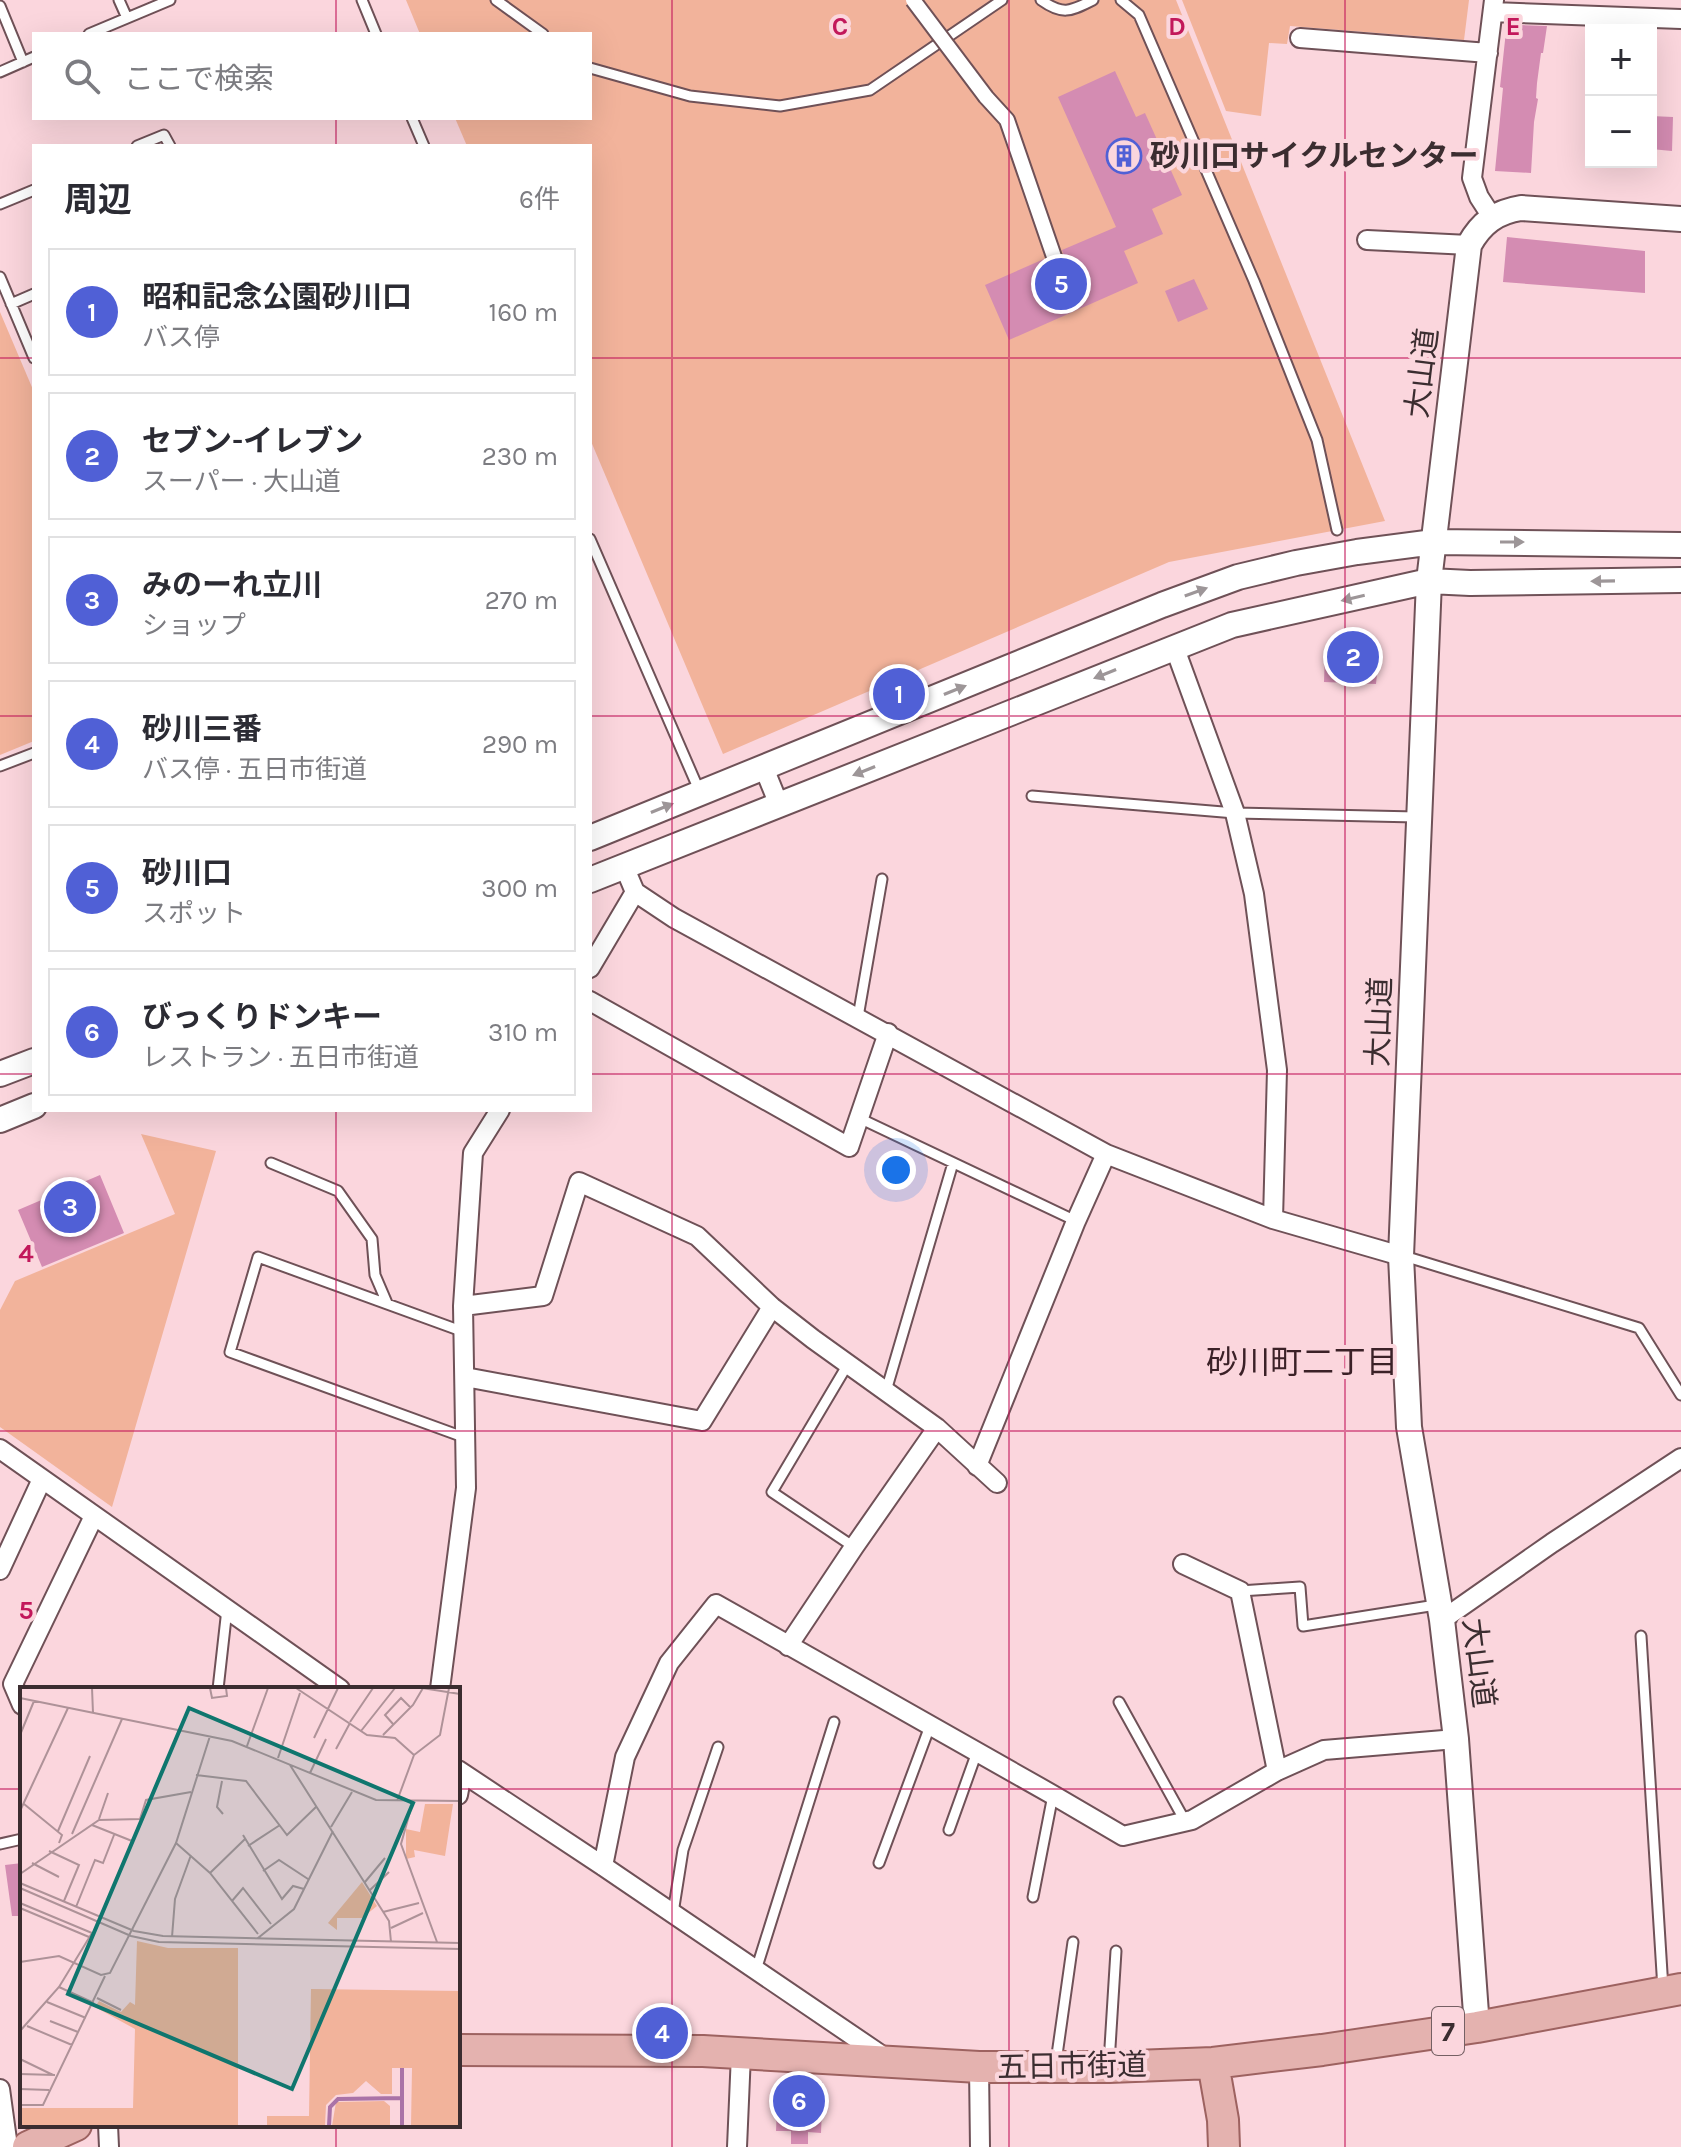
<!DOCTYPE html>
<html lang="ja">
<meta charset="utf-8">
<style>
:root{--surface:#fff;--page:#f7f7f7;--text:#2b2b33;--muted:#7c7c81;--line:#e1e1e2;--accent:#5060d6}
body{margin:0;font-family:Karla,"Noto Sans JP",sans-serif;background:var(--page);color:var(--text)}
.controls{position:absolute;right:24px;top:24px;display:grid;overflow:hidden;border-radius:0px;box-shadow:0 8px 32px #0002}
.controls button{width:72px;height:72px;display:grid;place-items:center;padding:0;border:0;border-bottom:2px solid var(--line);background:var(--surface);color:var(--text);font:40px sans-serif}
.you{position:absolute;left:896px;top:1170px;width:28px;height:28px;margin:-20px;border:6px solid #fff;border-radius:50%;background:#1a73e8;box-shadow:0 0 0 12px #1a73e833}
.badge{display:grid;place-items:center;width:52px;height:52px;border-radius:50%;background:var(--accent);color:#fff;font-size:26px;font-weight:700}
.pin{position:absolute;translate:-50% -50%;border:4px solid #fff;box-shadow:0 2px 8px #0006}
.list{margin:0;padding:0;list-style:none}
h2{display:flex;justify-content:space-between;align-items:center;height:104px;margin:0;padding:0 32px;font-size:34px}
h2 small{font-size:26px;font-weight:400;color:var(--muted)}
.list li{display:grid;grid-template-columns:52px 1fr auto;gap:24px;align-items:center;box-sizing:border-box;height:128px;margin:0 16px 16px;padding:0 16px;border:2px solid var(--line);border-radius:0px}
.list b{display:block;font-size:30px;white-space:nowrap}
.list p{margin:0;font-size:26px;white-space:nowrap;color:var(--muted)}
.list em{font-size:26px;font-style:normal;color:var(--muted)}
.icon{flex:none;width:44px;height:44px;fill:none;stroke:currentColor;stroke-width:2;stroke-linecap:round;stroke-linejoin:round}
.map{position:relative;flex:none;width:1681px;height:2147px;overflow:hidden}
.search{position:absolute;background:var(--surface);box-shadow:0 8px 32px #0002;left:32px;top:32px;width:560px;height:88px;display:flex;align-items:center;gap:20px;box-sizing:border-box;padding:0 28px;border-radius:0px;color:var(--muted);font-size:30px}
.panel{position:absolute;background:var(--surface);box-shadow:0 8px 32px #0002;left:32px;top:144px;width:560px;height:968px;border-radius:0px}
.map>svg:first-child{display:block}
.green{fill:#f2b39b}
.building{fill:#d48cb2}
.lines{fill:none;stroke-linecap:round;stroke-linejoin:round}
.service-casing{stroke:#6f5157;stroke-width:13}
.pedestrian-casing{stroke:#6f5157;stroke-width:18}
.minor-casing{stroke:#6f5157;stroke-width:22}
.tertiary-casing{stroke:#6f5157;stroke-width:28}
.primary-casing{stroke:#9d6260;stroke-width:34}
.service{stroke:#fff;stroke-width:9}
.pedestrian{stroke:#fff;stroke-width:14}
.minor{stroke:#fff;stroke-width:18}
.tertiary{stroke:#fff;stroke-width:24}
.primary{stroke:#e4b2af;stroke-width:30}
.pedestrian-bridge-casing{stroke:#6f5157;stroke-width:18;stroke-linecap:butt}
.pedestrian-bridge{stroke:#fff;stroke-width:14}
.oneway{fill:#9d9698}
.grid{fill:none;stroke:#c2185b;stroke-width:2;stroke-opacity:0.55}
.labels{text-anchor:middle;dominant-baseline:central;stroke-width:8;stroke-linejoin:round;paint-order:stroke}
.shield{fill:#fbd6dd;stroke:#756064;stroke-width:2}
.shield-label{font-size:28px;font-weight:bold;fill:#3b2d30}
.poi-label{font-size:30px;font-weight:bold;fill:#3b2d30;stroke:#fbd6dd;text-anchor:start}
.street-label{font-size:30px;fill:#3b2d30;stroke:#fbd6dd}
.neighbourhood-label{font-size:32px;fill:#3b2127;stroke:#fbd6dd}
.inset-river{fill:none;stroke:#aa73a7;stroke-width:4}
.inset-road{fill:none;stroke:#ae9298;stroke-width:2}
.view{fill:#0f766e;fill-opacity:0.15;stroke:#0f766e;stroke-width:4}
.inset-edge{fill:none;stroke:#3b2d30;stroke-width:4}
.grid-label{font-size:26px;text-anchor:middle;font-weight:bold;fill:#c2185b;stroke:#fbd6dd;stroke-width:8;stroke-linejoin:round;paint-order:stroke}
</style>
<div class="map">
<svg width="1681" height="2147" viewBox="0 0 1681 2147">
<rect width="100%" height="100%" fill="#fbd6dd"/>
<path class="green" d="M406 0H1176L1385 521 1169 562 723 754 590 439V146H467L455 118H590V34H420Z
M1182 0H1469L1464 40 1290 26 1287 44 1269 43 1261 116 1226 111Z
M0 312 34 392V741L0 755Z
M141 1134 216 1151 112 1507 0 1427V1310L15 1281 175 1214Z"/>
<path class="building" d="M1520 25 1547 26 1543 53H1541L1537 83 1536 98 1538 99 1534 122 1531 173 1495 171 1503 88 1500 87 1506 31 1519 33Z
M1115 71 1136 117 1145 113 1182 195 1152 209 1163 234 1124 251 1138 283 1009 340 985 285 1044 259 1055 287 1061 290 1066 289 1070 286 1072 278 1062 250 1116 227 1058 97Z
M1651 116 1673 117 1672 151 1651 149Z
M1507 237 1645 251V293L1503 282Z
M1194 279 1208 309 1178 322 1165 291Z
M1325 652 1379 654 1376 684 1324 682Z
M100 1175 124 1233 42 1267 18 1210Z
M22 1863V1916H12L5 1865Z
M778 2081 823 2082 821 2133 808 2132V2144H791V2131H776Z"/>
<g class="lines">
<g class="service-casing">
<path id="service" d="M119 0 127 18
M362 0 376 34
M496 0 543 34
M1041 0C1062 15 1070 12 1093 0
M1121 0 1139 15 1254 281 1317 440 1337 530
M0 6 23 62
M89 34 170 0
M590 68 690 96 780 106 870 90 1002 0
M0 72 34 57
M412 118 424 146
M137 146 164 135 170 146
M0 204 34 190
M0 277 34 358
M11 304 34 294
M590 539 699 790
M0 766 34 753
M1032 796 1235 813 1416 817
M858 1017 882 879
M859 1118 1076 1221
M271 1163 338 1191 372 1239 375 1275 387 1303
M1404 1256 1639 1328 1681 1395
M464 1332 258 1257 230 1352 466 1438
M848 1364 772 1492 854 1547
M886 1391 953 1163
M1240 1591 1300 1587 1303 1626 1436 1605
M1641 1636 1663 1989
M218 1689 227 1609
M1119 1702 1185 1821
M949 1830 977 1752
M0 1844 22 1839
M879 1863 930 1726
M1033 1897 1053 1795
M673 1913 683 1850 718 1747
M756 1970 834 1722
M1056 2062 1073 1942
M1109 2063 1116 1951"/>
</g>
<g class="pedestrian-casing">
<path id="pedestrian" d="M986 97 1007 120 1062 280"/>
</g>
<g class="minor-casing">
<path id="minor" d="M1493 12 1681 19
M1300 38 1488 53
M1492 217 1479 197 1472 178 1494 0
M1367 240 1469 245
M1174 646 1235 813 1254 894 1277 1070 1273 1219
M764 768 779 805
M635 892 674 918 1106 1154 1273 1219 1401 1256
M590 968 635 892 624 866
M590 1001 849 1147 888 1033
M463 1306 543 1296 579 1182 697 1236 772 1307 813 1339 937 1428 997 1483
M465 1377 702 1421 772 1307
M0 1449 340 1689
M977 1466 1076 1221 1106 1154
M1183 1564 1240 1591 1277 1771
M0 1570 42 1479
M1442 1620 1552 1543 1681 1458
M788 1646 854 1547 937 1428
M440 1689 466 1488 463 1306 473 1153 500 1110
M22 1705 13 1684 94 1516
M458 1770 603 1866 887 2059
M458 1795 462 1773
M603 1866 625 1757 669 1663 716 1604 1053 1795 1123 1836 1192 1820 1277 1771 1324 1750 1456 1739
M979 2067 980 2147
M0 2089 8 2147
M108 2125 109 2147
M737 2147 741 2054"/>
</g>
<g class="tertiary-casing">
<path id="tertiary" d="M590 838 1162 605 1238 577 1296 563 1357 552 1434 542 1681 545
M590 880 1232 625 1429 581 1470 583 1681 580
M0 1074 34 1061
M0 1120 34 1106
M1477 2027 1456 1739 1442 1620 1409 1427 1401 1256 1429 581 1469 245C1481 223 1496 212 1521 208L1681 219"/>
</g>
<g class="primary-casing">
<path id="primary" d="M458 2050 703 2051 979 2067H1109L1213 2063 1322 2050 1477 2027 1681 1989
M1213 2063 1223 2120 1224 2147
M28 2147 76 2125"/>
</g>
<use href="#service" class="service"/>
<use href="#pedestrian" class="pedestrian"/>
<use href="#minor" class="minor"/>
<use href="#tertiary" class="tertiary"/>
<use href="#primary" class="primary"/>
<g class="pedestrian-bridge-casing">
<path id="pedestrian-bridge" d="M913 0 986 97"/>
</g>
<use href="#pedestrian-bridge" class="pedestrian-bridge"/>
</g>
<defs><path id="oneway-solid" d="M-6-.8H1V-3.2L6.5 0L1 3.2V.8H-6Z" transform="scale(2)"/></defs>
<g class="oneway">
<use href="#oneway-solid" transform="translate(1512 542)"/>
<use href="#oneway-solid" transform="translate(1603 581) rotate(179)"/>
<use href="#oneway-solid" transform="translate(1196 592) rotate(-20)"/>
<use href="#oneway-solid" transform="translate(1353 598) rotate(167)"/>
<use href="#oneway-solid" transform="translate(1105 674) rotate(158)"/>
<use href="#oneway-solid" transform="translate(955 690) rotate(-22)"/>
<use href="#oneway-solid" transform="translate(864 771) rotate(158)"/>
<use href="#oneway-solid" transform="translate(662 808) rotate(-22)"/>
</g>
<path class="grid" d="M336 0V34M672 0V2147M1009 0V2147M1345 0V2147M336 118V146M0 358H34M590 358H1681M0 716H34M590 716H1681M0 1074H34M590 1074H1681M336 1110V1689M0 1431H1681M0 1789H22M458 1789H1681M336 2125V2147"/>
<defs>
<g id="building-ring" transform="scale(1.8)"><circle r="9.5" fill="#fbd6dd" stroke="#5060d6" stroke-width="1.5"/><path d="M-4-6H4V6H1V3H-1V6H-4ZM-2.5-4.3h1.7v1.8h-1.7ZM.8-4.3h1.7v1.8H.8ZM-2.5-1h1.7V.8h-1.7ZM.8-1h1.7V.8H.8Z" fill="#5060d6"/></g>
</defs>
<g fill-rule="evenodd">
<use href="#building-ring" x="1124" y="156"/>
</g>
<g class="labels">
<rect class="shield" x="1432" y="2007" width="32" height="48" rx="6"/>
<g class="shield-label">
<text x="1448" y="2031">7</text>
</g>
<g class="poi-label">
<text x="1150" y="156">砂川口サイクルセンター</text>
</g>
<g class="street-label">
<text transform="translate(1422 373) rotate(-83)">大山道</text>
<text transform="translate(1379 1022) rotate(-88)">大山道</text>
<text transform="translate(1479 1663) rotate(83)">大山道</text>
<text transform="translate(1072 2066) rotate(-1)">五日市街道</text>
</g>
<g class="neighbourhood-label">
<text x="1302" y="1362">砂川町二丁目</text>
</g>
</g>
<g transform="translate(20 1687)">
<rect width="440" height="440" fill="#fbd6dd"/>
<path d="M405 117H433L425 169 394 163 395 170 386 172V142L400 145ZM342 195 357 219 342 231H317V243L308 236ZM117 254 148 261H218V439H0V421H113L115 342 75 320 79 314 101 325 110 315 115 318ZM291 302 440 304V439H391L392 381H372V407H361L346 394 333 406 316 408 306 418 305 439H247V429H289ZM364 414 370 419V439H312L316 415Z" fill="#f2b39b"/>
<path class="inset-river" d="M309 439 310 420 318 412 382 411M382 439V381"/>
<path class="inset-road" d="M72 1 73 26M190 1 192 11 207 9 206 1M276 1 347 48 375 51 394 68M402 1 440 7M0 11 212 54 356 113 440 114M330 35 353 1M373 37 365 28 381 11 391 21M341 44 375 1M0 48 14 14M363 48 393 18 403 1M294 51 318 1M227 59 248 1M316 62 330 36M258 71 280 6M270 78 369 234 371 255M290 86 306 52M176 88 226 94 267 148 297 119M202 94 197 120 203 127M377 114 394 68 420 48 429 1M393 114 381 157 417 255M4 117 42 148 39 156M0 124 48 21M79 132 88 106M72 138 112 154M311 140 332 105M38 144 70 69M52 147 102 32M223 148 262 212 273 199 284 202M156 156 190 186 238 247M228 159 260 138M29 164 59 178 44 214M12 176 39 190M243 184 259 173 288 192M190 186 225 152M0 187 79 133 120 132 126 113 171 105M345 195 365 171M0 196 114 244 143 249 440 256M0 201 111 249 139 255 440 262M350 203 369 185M212 214 223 201 251 237M0 216 72 246 39 300 0 344M56 220 75 173 83 176 94 148M0 221 69 250M363 225 399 216M371 241 403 226M152 250 155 212 171 168M238 251 274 222 313 144M0 275 39 269 81 288 90 286 156 156 190 49M39 300 74 316M77 311 101 323M27 315 66 331M30 334 58 345M7 339 52 358M0 372 33 388M0 387 35 388M0 402 29 403M0 418H23L85 289"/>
<path class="view" d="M169 21 393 116 272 402 48 307Z"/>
<rect width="440" height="440" class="inset-edge"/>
</g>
<g class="grid-label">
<text x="840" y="35">C</text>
<text x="1177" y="35">D</text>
<text x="1513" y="35">E</text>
<text x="26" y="1262">4</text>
<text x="26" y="1619">5</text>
</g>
</svg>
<div class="controls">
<button>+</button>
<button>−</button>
</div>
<div class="you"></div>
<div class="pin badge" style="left:899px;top:694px">1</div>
<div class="pin badge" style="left:1353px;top:657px">2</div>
<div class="pin badge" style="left:70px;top:1207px">3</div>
<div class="pin badge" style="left:662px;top:2033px">4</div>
<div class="pin badge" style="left:1061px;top:284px">5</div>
<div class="pin badge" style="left:799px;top:2101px">6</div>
<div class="search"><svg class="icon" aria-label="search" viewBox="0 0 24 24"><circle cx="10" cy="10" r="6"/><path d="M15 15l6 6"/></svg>ここで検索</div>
<section class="panel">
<h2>周辺<small>6件</small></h2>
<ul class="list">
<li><span class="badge">1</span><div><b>昭和記念公園砂川口</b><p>バス停</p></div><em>160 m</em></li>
<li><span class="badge">2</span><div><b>セブン-イレブン</b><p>スーパー · 大山道</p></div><em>230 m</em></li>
<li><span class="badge">3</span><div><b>みのーれ立川</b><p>ショップ</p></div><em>270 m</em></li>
<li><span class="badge">4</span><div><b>砂川三番</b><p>バス停 · 五日市街道</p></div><em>290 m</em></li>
<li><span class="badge">5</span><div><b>砂川口</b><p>スポット</p></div><em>300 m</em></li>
<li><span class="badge">6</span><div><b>びっくりドンキー</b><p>レストラン · 五日市街道</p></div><em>310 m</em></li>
</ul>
</section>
</div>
